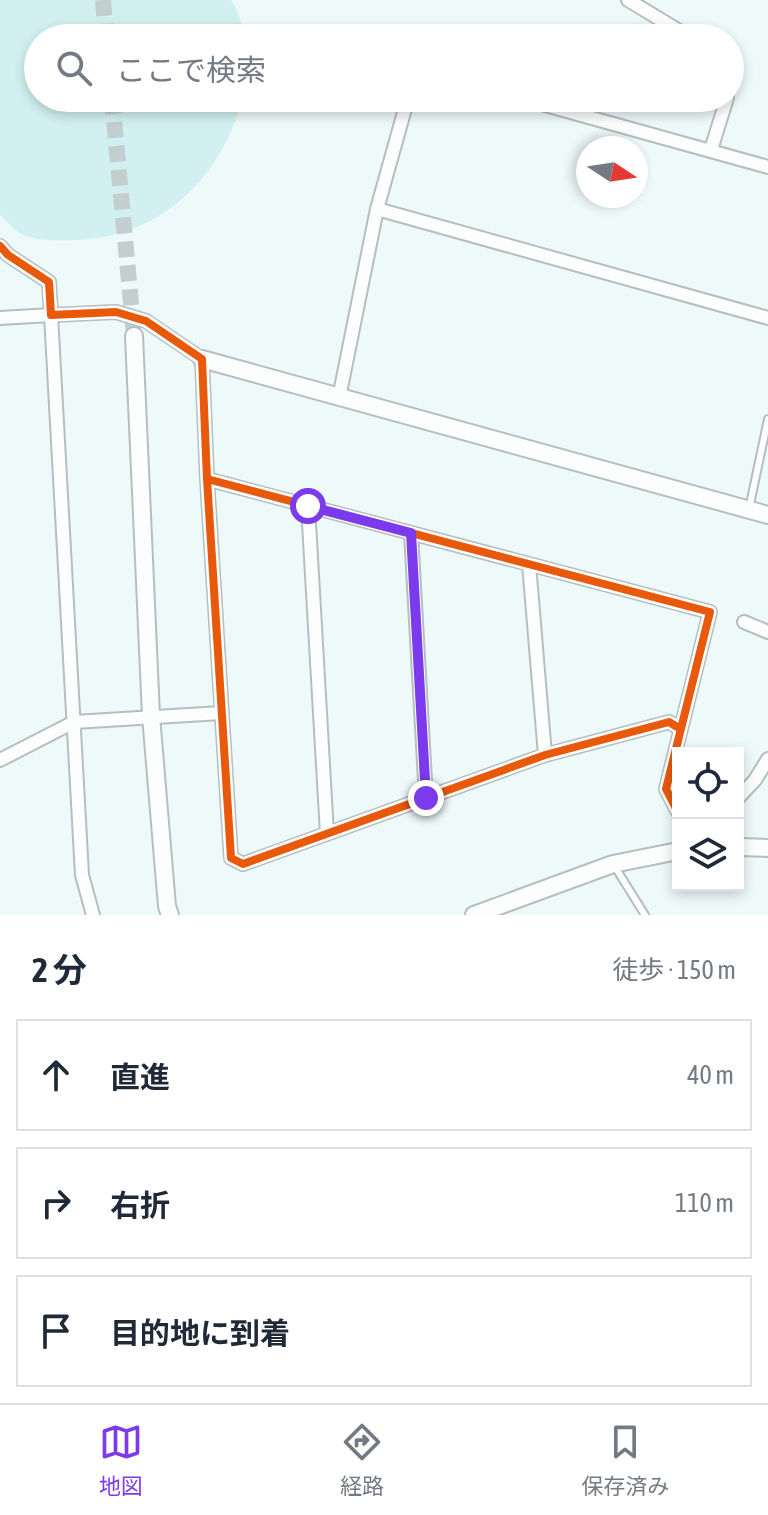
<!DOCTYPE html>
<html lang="ja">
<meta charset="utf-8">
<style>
:root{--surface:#fff;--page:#f2f2f3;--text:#1f2937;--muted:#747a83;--line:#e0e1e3;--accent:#7c3aed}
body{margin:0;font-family:"Asap Condensed","Noto Sans JP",sans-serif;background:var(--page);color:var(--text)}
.controls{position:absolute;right:24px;bottom:24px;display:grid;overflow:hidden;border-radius:0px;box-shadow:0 4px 12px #0003}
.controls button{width:72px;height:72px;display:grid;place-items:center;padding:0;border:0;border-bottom:2px solid var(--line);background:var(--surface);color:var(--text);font:40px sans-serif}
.compass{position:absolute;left:576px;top:136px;width:72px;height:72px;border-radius:50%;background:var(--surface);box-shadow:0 4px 12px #0003;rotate:102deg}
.stop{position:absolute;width:24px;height:24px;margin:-18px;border:6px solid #7c3aed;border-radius:50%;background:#fff}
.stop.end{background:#7c3aed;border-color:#fff;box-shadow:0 2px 8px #0008}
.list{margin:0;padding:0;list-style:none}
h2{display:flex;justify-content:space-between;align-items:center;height:104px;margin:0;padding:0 32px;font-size:34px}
h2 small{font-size:26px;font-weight:400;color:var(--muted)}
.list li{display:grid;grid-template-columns:52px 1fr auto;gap:24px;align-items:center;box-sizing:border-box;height:112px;margin:0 16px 16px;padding:0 16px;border:2px solid var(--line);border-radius:0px}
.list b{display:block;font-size:30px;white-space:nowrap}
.list em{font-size:26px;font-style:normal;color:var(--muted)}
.icon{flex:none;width:44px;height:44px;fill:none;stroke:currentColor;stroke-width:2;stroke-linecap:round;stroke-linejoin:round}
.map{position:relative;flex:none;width:768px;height:915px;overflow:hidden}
.search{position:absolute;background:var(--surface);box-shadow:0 4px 12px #0003;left:24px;right:24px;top:24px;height:88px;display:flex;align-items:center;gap:20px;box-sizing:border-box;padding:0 28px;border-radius:44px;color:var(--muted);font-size:30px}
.sheet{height:488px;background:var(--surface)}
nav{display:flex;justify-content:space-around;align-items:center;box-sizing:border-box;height:112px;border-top:2px solid var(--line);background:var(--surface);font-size:22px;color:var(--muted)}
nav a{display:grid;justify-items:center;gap:4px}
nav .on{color:var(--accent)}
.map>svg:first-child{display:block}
.green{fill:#d2f0f1}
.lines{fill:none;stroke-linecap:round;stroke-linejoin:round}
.tertiary-tunnel{stroke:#c3cecf;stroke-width:16;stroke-dasharray:16 8;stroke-linecap:butt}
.service-casing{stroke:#b6bebf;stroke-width:10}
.minor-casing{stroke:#b6bebf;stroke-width:16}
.tertiary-casing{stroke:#b6bebf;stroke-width:20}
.service{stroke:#fcfefe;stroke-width:6}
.minor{stroke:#fcfefe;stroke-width:12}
.tertiary{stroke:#fcfefe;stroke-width:16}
.cycleway-casing{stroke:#fff;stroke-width:13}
.cycleway{stroke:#e8590c;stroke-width:8}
.route{stroke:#7c3aed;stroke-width:10}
</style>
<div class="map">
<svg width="768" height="915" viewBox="0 0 768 915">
<rect width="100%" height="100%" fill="#eef9fa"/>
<path class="green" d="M0 0H231L236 8 246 38H38V98H243C220 178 164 235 78 240 61 240 39 242 23 235 15 232 7 221 0 215Z"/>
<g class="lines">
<path class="tertiary-tunnel" d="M103 0 106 38
M112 98 134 336"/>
<g class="service-casing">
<path id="service" d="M749 509 768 419
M615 867 645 915"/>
</g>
<g class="minor-casing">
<path id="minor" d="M628 0 691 38
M730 66 734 75 730 88
M520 98 768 167
M711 150 727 98
M377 209 408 98
M0 246 8 255 49 282 51 315 116 312 146 321 202 359 207 479 710 612 666 789 678 812
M0 318 51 315 82 875 93 915
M339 398 377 209 768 318
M207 479 231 858 243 864 545 755 669 722 679 728
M308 506 327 834
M411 533 426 798
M529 564 545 755
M744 622 768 632
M0 760 74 722 221 713
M738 798 755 780 768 759"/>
</g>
<g class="tertiary-casing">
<path id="tertiary" d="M134 336 151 716 167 906 170 915
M202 359 768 515
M738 847 768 848
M474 915 613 864 678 851"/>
</g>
<use href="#service" class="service"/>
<use href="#minor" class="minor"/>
<use href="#tertiary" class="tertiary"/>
<g class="cycleway-casing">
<path id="cycleway" d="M0 246 8 255 49 282 51 315 116 312 146 321 202 359 207 479 710 612 666 789 678 812
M207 479 231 858 243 864 545 755 669 722 679 728"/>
</g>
<use href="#cycleway" class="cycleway"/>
</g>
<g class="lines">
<path class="route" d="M308 506 411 533 426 798"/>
</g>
</svg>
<div class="controls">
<button><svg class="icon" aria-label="locate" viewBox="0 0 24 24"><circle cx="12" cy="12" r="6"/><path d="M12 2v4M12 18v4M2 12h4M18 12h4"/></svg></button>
<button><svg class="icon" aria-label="layers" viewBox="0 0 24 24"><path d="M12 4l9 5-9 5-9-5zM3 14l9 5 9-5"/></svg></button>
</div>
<svg class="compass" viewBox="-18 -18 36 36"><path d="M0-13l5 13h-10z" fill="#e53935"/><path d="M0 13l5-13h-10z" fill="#747a83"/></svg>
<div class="stop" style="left:308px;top:506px"></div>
<div class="stop end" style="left:426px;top:798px"></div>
<div class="search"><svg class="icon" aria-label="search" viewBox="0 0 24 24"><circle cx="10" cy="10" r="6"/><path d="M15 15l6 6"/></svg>ここで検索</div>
</div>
<section class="sheet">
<h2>2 分<small>徒歩 · 150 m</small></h2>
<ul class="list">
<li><svg class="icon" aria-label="ahead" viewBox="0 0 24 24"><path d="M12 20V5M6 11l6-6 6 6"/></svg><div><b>直進</b></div><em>40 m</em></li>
<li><svg class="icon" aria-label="right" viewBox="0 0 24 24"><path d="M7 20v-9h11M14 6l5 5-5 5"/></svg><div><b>右折</b></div><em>110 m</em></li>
<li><svg class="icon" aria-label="arrive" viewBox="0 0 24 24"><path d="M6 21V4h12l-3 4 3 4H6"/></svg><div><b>目的地に到着</b></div></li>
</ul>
</section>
<nav>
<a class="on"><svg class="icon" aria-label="map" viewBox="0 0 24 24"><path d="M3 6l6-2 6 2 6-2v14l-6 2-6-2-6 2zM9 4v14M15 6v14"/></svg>地図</a>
<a><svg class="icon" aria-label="directions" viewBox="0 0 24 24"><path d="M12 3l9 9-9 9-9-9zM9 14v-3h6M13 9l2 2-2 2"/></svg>経路</a>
<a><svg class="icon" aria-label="saved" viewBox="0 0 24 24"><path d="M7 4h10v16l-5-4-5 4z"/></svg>保存済み</a>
</nav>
